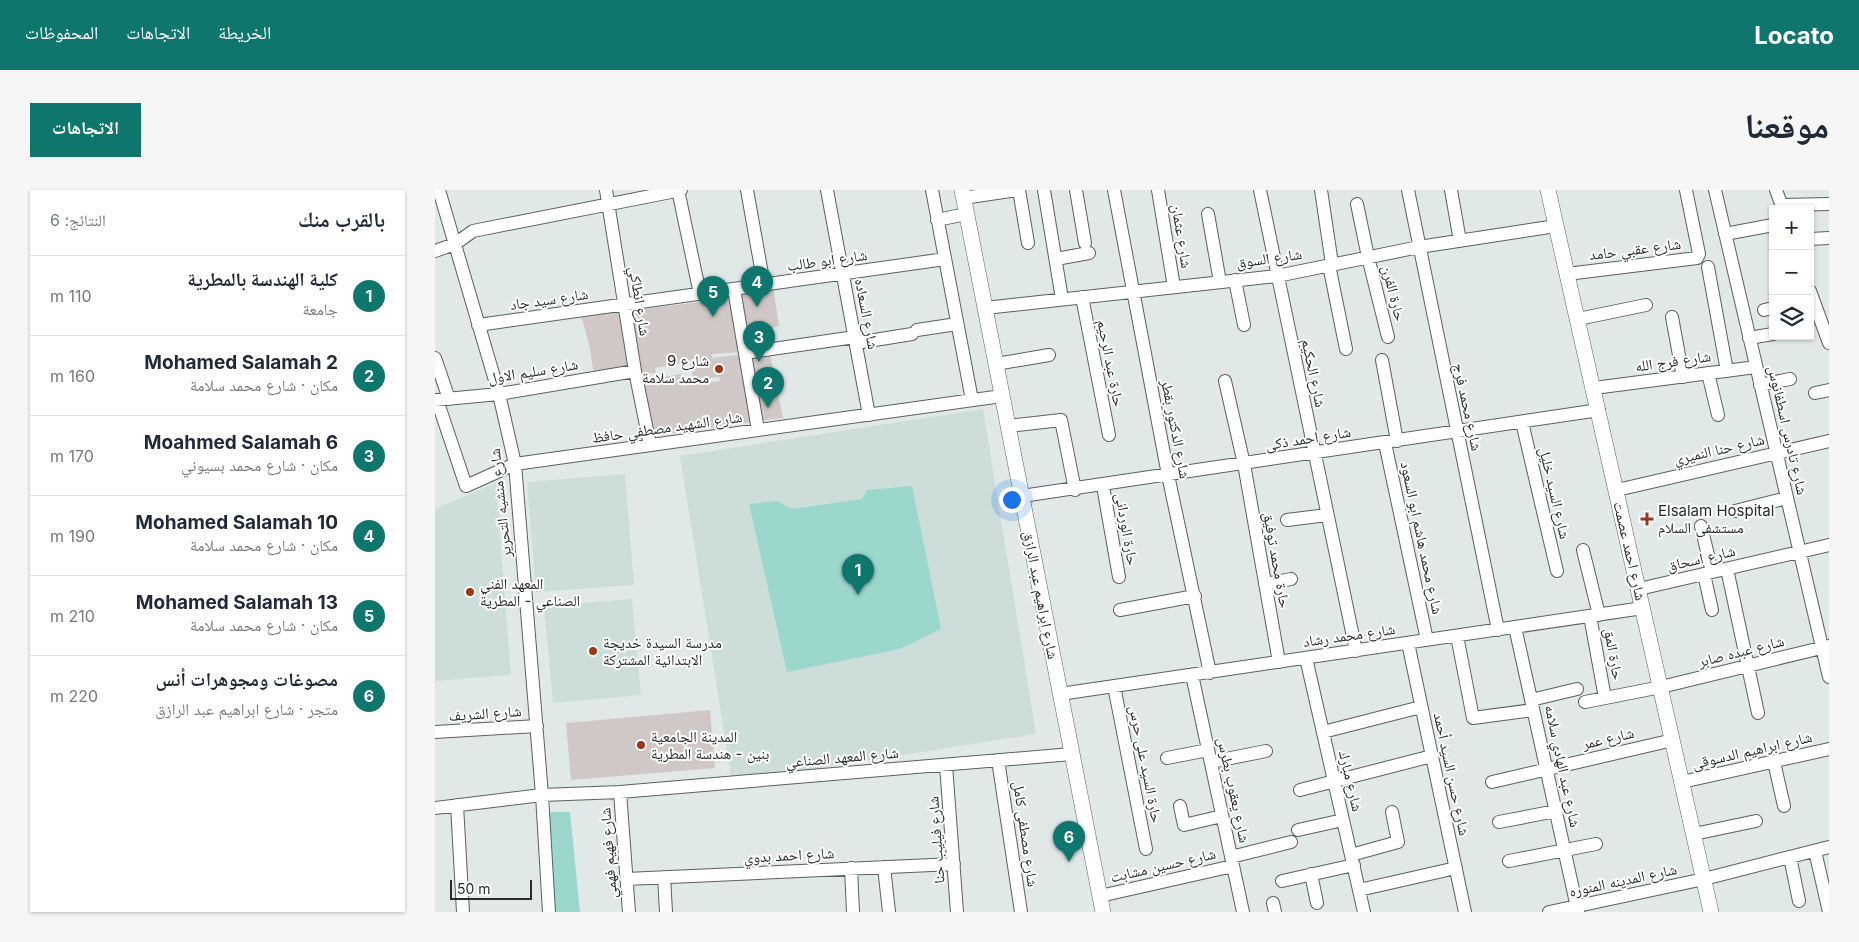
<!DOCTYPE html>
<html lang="ar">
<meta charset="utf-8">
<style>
:root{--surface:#fff;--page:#f6f6f7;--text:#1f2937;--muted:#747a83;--line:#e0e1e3;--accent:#0f766e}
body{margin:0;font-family:Inter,"Noto Naskh Arabic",sans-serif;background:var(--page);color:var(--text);direction:rtl}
.controls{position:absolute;right:15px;top:15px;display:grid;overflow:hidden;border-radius:0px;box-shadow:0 1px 4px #0004}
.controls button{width:45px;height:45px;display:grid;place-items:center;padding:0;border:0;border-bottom:1px solid var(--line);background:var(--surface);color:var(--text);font:25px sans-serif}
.scale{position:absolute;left:15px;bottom:12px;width:82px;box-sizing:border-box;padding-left:5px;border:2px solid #292c2c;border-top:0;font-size:14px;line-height:18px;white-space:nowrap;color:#292c2c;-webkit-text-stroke:4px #fff;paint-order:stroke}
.you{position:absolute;left:576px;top:309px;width:18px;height:18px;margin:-12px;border:4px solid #fff;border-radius:50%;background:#1a73e8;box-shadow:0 0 0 8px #1a73e833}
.badge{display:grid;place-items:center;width:32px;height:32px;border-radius:50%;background:var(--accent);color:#fff;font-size:16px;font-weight:700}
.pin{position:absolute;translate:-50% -41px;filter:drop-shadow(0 1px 2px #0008)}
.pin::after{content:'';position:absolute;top:26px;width:18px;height:15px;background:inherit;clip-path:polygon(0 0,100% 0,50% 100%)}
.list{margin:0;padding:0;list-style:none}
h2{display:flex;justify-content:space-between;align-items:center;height:65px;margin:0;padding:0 20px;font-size:21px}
h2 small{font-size:16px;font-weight:400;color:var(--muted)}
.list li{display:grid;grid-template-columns:32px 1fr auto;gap:15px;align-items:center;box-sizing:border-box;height:80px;padding:0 20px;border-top:1px solid var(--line)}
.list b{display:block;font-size:19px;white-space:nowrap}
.list p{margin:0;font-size:16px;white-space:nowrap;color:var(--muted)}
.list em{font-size:16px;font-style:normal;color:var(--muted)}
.icon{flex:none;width:28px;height:28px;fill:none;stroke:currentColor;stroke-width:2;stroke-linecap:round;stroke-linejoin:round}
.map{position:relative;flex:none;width:1394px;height:722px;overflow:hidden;direction:ltr;border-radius:0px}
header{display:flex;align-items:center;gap:30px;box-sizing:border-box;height:70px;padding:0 25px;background:var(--accent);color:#fff}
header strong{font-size:24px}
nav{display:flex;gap:28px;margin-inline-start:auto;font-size:18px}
.intro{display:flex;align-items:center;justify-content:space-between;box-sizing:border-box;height:120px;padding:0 30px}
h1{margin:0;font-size:35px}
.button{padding:12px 22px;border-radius:0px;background:var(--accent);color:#fff;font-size:18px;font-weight:700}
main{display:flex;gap:30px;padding:0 30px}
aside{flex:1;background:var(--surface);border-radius:0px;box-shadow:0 1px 4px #0004}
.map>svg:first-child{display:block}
.built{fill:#cdddda}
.green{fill:#9cd7ce}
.building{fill:#d0c8c6}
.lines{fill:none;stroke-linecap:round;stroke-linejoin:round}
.minor-casing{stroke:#5a615f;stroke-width:14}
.major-casing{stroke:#5a615f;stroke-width:16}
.minor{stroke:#fff;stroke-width:12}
.major{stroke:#fff;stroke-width:15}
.poi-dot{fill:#9e3618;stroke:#fff;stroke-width:2}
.labels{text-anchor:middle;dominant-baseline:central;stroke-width:4;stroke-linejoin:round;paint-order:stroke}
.street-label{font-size:15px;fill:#292c2c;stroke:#fff}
.poi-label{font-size:15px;fill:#292c2c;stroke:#fff;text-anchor:start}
</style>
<header>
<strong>Locato</strong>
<nav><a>الخريطة</a><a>الاتجاهات</a><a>المحفوظات</a></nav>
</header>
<div class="intro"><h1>موقعنا</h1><a class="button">الاتجاهات</a></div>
<main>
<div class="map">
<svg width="1394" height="722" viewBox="0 0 1394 722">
<rect width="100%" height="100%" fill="#e1e9e8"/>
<path class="built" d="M548 219 601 544 297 592 245 266Z
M190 284 199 395 101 402 92 292Z
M61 293 76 485 0 491V319Z
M197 409 206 505 118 513 109 416Z"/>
<path class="green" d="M477 296 506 439 465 459 352 482 314 314 342 311 357 319 427 309 432 300Z
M116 622H135L145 722H120L114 628Z"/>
<path class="building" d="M338 96 344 136 336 138 339 158 311 162 300 101Z
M299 108 309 162 277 164V168L309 164 320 232 213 247 203 191 246 184 248 196 285 191 284 187 258 190 255 172 220 178 221 183 159 187 155 158 145 121H190Z
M334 160 348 228 322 231 311 164Z
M275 520 280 578 136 590 131 533Z"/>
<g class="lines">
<g class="minor-casing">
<path id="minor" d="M4 0 64 204 80 274 107 605 114 722
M171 0 200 181 215 255
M243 0 265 104
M312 0 329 95
M392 0 434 225
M497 0 537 210
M584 0 593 53
M609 0 627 109
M641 0 650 53
M679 0 733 285 775 483
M723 0 739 97
M825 0 921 461
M886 0 897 74
M973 0 1063 440
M1016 0 1025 51
M1280 0 1394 487
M1341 0 1348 19
M528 8 583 0
M922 14 933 67 953 147
M1347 15 1394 14
M773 24 785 92
M502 30 531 24
M1290 44 1338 35
M1375 49 1394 48
M0 61 20 54 38 41 246 0
M621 69 654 63
M894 75 911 159
M1273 77 1292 181
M1132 84 1262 68 1264 64 1251 0
M800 90 809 135
M299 99 323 240
M1375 101 1394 153
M647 107 674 245
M550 118 842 86 984 57 1121 36
M1329 120 1338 118
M1237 127 1248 187
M1143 129 1211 115
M43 135 510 69
M482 140 522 134
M1314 148 1338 144
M421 153 477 144
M310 163 420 147
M0 168 14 209
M947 170 962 251
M561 174 614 165
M1273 183 1283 225
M790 191 809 274 844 472
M1325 195 1355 189
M1159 198 1321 177
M1380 203 1394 200
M0 210 64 204 200 181
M2 210 31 296 80 274 567 206
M1087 232 1122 381
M573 236 626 230 640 300
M950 253 992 450
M668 296 684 387
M1182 300 1394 251
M587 306 1164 220
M1300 321 1352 308
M852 330 892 325
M1266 336 1277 382
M1148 360 1164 425
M1292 379 1323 523
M1269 384 1277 420
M830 394 856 389
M1204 399 1394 355
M685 420 760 406
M1155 426 1170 508
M1080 437 1143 722
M1022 446 1038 528 1098 520
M973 453 1030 722
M871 468 929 722
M757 485 808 722
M679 496 711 659
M625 504 1208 418
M1096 510 1142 499
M1150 512 1226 497 1394 456
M0 542 102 536
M888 542 986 517
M732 568 773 560
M563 570 586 722
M776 572 831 561
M1339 572 1349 616
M511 575 522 722
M1057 592 1238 550
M1247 592 1394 559
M865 600 997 566
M185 602 194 722
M22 615 28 722
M745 616 749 635 787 626
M0 618 107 605 185 602 637 564
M1064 632 1121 621
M863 640 908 630
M1259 644 1321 631
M1380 661 1394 722
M916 665 963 652 957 622
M796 667 856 652
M1355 667 1364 711
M1074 671 1161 654
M449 677 454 722
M416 678 418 722
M876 684 882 713
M229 687 231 722
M191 689 519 674
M847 691 919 675
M924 700 1021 678
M665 706 798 676
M838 713 840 722
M1114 722 1269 689 1394 657"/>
</g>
<g class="major-casing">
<path id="major" d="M527 0 668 722
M1113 0 1276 722"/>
</g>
<use href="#minor" class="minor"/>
<use href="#major" class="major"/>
</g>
<g class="poi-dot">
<circle cx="284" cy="179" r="5"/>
<path d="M1209.5 321.5h5v5h5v5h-5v5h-5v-5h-5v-5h5z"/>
<circle cx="35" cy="402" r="5"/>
<circle cx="158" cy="461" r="5"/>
<circle cx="206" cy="555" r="5"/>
</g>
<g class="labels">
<g class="street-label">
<text transform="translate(747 46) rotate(81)">شارع عثمان</text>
<text transform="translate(1200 59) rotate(-7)">شارع عقبي حامد</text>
<text transform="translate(834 68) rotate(-8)">شارع السوق</text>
<text transform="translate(392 70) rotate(-8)">شارع ابو طالب</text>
<text transform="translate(959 103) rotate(76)">حارة الفرن</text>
<text transform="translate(114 109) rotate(-8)">شارع سيد جاد</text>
<text transform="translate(205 111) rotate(81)">شارع انطاكي</text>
<text transform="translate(432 124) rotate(79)">شارع السعاده</text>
<text transform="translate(1238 171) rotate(-8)">شارع فرج الله</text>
<text transform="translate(676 173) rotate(79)">حارة عبد الرحيم</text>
<text transform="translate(98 181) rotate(-9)">شارع سليم الاول</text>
<text transform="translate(879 183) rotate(78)">شارع الحكيم</text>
<text transform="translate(1033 217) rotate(78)">شارع محمد فرج</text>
<text transform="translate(232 237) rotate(-8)">شارع الشهيد مصطفي حافظ</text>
<text transform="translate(741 239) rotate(79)">شارع الدكتور بقطر</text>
<text transform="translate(1353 240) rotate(77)">شارع تادرس اسطفانوس</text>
<text transform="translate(873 248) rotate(-9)">شارع احمد ذكى</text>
<text transform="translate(1284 259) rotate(-13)">شارع حنا النميري</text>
<text transform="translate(1120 303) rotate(77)">شارع السيد خليل</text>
<text transform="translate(65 313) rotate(-96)">شارع منشيه التحرير</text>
<text transform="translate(692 339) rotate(80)">حارة الوردانى</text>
<text transform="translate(987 348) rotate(78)">شارع محمد هاشم ابو السعود</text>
<text transform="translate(1195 361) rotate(77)">شارع احمد عصمت</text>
<text transform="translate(1266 368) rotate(-13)">شارع اسحاق</text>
<text transform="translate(842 370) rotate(80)">حارة محمد توفيق</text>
<text transform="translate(606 405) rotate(79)">شارع ابراهيم عبد الرازق</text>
<text transform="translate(914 445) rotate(-8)">شارع محمد رشاد</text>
<text transform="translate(1306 461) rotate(-14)">شارع عبده صابر</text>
<text transform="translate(1179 464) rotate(80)">حارة المق</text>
<text transform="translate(50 523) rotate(-4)">شارع الشريف</text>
<text transform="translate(1173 548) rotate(-13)">شارع عمر</text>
<text transform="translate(1317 560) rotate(-13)">شارع ابراهيم الدسوقى</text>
<text transform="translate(407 567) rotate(-5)">شارع المعهد الصناعي</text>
<text transform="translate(711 574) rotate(79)">حارة السيد على حرس</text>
<text transform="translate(1128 576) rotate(78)">شارع عبد الهادي سلامه</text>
<text transform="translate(1017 584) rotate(78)">شارع حسن السيد أحمد</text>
<text transform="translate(916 591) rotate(77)">شارع مبارك</text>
<text transform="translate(799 600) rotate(78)">شارع يعقوب بطرس</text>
<text transform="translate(591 644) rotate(82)">شارع مصطفى كامل</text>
<text transform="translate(501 650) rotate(-94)">شارع فيليب حنا</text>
<text transform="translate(173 663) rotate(-94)">شارع فهيم فهمي</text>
<text transform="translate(354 665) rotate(-3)">شارع احمد بدوي</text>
<text transform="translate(728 675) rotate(-13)">شارع حسين مشابت</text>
<text transform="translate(1188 690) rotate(-12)">شارع المدينه المنوره</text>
</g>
<g class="poi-label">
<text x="274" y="170" text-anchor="end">9 شارع<tspan x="274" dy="17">محمد سلامة</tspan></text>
<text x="1223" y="320">Elsalam Hospital<tspan x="1223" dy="17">مستشفى السلام</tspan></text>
<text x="45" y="393">المعهد الفني<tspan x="45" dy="17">الصناعي - المطرية</tspan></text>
<text x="168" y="452">مدرسة السيدة خديجة<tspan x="168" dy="17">الابتدائية المشتركة</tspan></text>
<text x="216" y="546">المدينة الجامعية<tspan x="216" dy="17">بنين - هندسة المطرية</tspan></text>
</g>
</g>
</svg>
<div class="controls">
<button>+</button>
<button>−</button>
<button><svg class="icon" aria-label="layers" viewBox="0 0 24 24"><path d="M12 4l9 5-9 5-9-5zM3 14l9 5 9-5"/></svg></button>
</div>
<div class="scale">50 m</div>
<div class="you"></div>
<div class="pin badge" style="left:423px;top:405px">1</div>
<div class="pin badge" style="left:333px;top:218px">2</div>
<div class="pin badge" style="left:324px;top:172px">3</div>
<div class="pin badge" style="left:322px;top:117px">4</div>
<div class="pin badge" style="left:278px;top:127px">5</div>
<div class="pin badge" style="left:634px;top:672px">6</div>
</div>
<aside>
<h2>بالقرب منك<small>النتائج: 6</small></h2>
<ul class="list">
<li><span class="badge">1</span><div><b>كلية الهندسة بالمطرية</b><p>جامعة</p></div><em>110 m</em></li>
<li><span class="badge">2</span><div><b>2 Mohamed Salamah</b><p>مكان · شارع محمد سلامة</p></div><em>160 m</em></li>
<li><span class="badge">3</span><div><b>6 Moahmed Salamah</b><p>مكان · شارع محمد بسيوني</p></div><em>170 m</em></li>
<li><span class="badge">4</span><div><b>10 Mohamed Salamah</b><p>مكان · شارع محمد سلامة</p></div><em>190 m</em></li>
<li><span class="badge">5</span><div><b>13 Mohamed Salamah</b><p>مكان · شارع محمد سلامة</p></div><em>210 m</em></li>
<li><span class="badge">6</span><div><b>مصوغات ومجوهرات أنس</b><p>متجر · شارع ابراهيم عبد الرازق</p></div><em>220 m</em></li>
</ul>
</aside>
</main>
